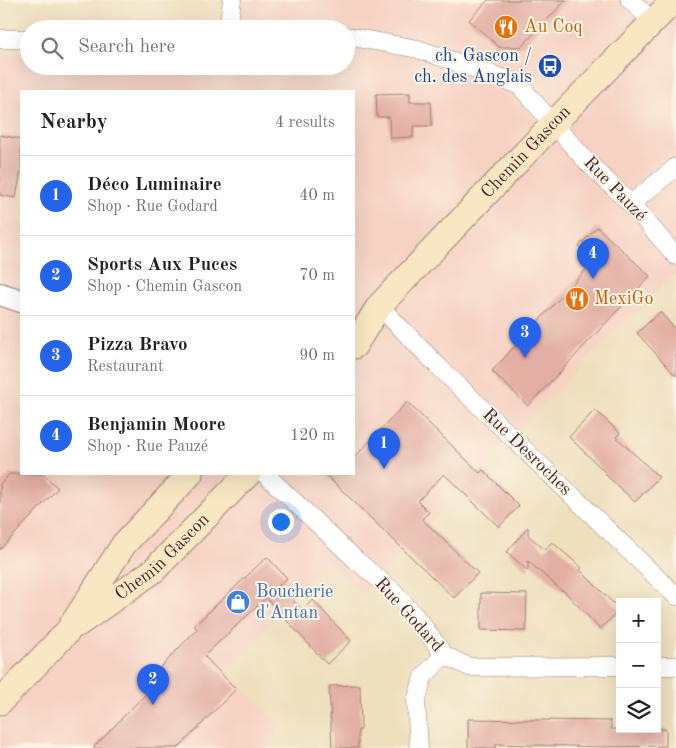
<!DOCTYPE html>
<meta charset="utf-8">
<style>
:root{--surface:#fff;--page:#f6f6f6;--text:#202124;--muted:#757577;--line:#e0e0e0;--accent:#2563eb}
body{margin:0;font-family:"Old Standard TT",serif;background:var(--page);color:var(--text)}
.controls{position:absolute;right:15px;bottom:15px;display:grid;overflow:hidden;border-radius:0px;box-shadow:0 5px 20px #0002}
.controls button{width:45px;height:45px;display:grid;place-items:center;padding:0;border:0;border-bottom:1px solid var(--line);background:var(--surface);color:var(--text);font:25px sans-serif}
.you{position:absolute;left:280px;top:521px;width:18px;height:18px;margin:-12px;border:4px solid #fff;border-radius:50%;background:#1a73e8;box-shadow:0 0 0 8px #1a73e833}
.badge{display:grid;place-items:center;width:32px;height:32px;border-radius:50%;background:var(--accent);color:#fff;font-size:16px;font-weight:700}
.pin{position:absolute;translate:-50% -41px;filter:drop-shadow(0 1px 2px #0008)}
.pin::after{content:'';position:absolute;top:26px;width:18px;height:15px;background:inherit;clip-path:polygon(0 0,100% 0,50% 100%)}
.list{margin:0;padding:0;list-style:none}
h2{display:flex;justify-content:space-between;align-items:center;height:65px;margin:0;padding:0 20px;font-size:21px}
h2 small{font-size:16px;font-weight:400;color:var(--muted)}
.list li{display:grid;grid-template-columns:32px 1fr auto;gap:15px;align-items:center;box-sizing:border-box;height:80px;padding:0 20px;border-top:1px solid var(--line)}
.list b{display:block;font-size:19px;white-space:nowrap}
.list p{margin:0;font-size:16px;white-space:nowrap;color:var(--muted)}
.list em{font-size:16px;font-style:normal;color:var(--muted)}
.icon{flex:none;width:28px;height:28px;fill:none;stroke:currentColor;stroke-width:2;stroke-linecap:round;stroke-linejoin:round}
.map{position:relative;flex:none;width:676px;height:748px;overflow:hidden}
.search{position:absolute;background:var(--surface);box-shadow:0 5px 20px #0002;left:20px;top:20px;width:335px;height:55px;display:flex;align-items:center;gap:12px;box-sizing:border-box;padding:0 18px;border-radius:28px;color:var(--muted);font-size:19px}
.panel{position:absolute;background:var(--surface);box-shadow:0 5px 20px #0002;left:20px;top:90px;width:335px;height:385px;border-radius:0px}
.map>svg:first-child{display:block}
.built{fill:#f6d2c3;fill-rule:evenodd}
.building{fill:#e3aea3}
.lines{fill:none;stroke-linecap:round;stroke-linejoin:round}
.minor-casing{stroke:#9c7f74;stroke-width:19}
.tertiary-casing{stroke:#9c7f74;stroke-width:24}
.secondary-casing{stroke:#9c7f74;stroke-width:27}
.minor{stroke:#fff;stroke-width:18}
.tertiary{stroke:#fff;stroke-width:22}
.secondary{stroke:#f9e7c3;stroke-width:25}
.labels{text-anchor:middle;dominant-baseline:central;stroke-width:4;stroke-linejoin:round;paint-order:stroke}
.food-label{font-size:18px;fill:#c56008;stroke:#fcf5e5;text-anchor:start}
.transit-label{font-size:18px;fill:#164399;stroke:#fcf5e5;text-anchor:end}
.street-label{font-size:18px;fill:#4a1f2b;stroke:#fcf5e5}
.shop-label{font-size:18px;fill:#366cbe;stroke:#fcf5e5;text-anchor:start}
</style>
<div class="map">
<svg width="676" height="748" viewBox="0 0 676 748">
<rect width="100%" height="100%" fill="#fcf5e5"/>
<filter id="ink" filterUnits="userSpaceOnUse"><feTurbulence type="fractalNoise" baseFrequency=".02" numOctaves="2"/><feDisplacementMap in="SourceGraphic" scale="10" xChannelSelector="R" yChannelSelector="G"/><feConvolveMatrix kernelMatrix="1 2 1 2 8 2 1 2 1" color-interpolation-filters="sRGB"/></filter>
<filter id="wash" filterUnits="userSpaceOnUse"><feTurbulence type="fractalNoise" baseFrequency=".0096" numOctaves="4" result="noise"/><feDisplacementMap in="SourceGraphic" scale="20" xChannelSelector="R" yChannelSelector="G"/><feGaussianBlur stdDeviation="1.12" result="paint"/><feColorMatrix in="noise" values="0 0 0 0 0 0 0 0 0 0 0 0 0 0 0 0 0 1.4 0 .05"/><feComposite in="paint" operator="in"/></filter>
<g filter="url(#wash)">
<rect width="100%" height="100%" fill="#eedfbd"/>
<path class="built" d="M233 0H676V272L563 384 361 594 328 562 226 671 279 725 269 748H0V55L29 52V66H346V29H228ZM21 91H354V474H21Z"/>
<g id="blocks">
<path class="building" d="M488 0H566L521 47H499L469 20Z
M410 93V102H431L432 126H413V137L390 138 389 117H377L376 94Z
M0 135 21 139V170L16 198 0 195Z
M597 227 650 276 528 406 492 371 594 261 579 246Z
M660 312 676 330V376L637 333Z
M407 402 480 473 483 470 519 506 499 527 444 474 418 501 429 512 422 519 478 573 454 598 325 474H354V458Z
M595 410 620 433 616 437 659 477 635 502 605 474 606 473 569 437Z
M10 474H43L58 488 0 550V484Z
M528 527V535L545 550 552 542 582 568 580 570 620 610 600 629 563 590 562 591 528 561V571L507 552Z
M267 557 287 578 279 585 302 610 313 600 351 641 327 664 266 598 204 656 236 689 178 748H93L165 674 160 668 197 629 194 626Z
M481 593 527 594 526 631 481 630Z
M360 685 361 730H358V748H332L329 686Z
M468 719 611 721V729H666V746L603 747 496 744V748H468Z"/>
</g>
</g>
<g filter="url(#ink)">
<use href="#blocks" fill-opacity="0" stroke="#9c7f74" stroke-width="1"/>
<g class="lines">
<g class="minor-casing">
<path id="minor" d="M630 0 653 22
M228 29 232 0
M346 36 418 49 499 77 520 86 587 162 631 204 676 256
M0 39H29
M631 204 676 167
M379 306 438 366 676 596
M265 474 356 560 394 592 420 622 444 655 469 667 620 666
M657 666H676
M419 748 416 702 423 677 444 655"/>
</g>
<g class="tertiary-casing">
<path id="tertiary" d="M0 294 21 301"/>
</g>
<g class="secondary-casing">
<g id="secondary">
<path id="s1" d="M354 346 379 306 554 123 674 0"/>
<path id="s2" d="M78 624 153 571 248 474"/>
<path d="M0 702 68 631 124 544 190 474"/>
</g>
</g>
<use href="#minor" class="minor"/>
<use href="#tertiary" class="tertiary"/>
<use href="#secondary" class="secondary"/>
</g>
</g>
<defs>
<g id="restaurant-disc" transform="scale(1.25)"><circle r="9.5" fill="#e8710a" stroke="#fcf5e5"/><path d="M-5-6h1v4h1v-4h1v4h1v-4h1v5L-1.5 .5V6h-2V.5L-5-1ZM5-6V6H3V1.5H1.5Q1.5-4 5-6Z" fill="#fff"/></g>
<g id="bus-disc" transform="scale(1.25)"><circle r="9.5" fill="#1a4fb4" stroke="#fcf5e5"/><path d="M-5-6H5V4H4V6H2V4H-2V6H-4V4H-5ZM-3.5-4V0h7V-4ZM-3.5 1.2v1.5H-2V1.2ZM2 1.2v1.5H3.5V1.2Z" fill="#fff"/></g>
<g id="shop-disc" transform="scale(1.25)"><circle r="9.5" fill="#3f7fe0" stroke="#fcf5e5"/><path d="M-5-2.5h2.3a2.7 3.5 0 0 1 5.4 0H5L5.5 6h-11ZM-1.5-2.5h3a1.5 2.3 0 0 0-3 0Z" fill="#fff"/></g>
</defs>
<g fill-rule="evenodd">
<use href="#restaurant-disc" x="506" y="27"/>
<use href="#bus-disc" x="550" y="66"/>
<use href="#restaurant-disc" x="577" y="299"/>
<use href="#shop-disc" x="238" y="602"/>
</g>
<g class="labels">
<g class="food-label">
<text x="524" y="27">Au Coq</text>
<text x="594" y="299">MexiGo</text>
</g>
<g class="transit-label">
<text x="532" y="56">ch. Gascon /<tspan x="532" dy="21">ch. des Anglais</tspan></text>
</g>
<g class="street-label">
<text stroke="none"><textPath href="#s1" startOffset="260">Chemin Gascon</textPath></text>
<text transform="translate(615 189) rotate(46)">Rue Pauzé</text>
<text transform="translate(527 452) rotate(44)">Rue Desroches</text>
<text stroke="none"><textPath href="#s2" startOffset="108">Chemin Gascon</textPath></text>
<text transform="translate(409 615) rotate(48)">Rue Godard</text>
</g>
<g class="shop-label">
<text x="256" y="592">Boucherie<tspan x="256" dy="21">d'Antan</tspan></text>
</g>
</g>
</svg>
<div class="controls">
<button>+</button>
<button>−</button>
<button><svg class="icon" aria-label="layers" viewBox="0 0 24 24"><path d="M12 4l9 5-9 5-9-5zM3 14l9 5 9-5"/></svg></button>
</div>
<div class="you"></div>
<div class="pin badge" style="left:384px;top:469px">1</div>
<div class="pin badge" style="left:153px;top:705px">2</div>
<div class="pin badge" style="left:525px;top:358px">3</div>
<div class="pin badge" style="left:593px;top:279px">4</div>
<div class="search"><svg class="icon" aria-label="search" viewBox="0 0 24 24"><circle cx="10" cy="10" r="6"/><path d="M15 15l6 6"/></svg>Search here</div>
<section class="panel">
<h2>Nearby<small>4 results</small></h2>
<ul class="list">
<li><span class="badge">1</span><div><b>Déco Luminaire</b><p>Shop · Rue Godard</p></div><em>40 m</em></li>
<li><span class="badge">2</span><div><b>Sports Aux Puces</b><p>Shop · Chemin Gascon</p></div><em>70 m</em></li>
<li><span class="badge">3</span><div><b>Pizza Bravo</b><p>Restaurant</p></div><em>90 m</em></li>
<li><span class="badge">4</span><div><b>Benjamin Moore</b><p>Shop · Rue Pauzé</p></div><em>120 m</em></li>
</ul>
</section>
</div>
